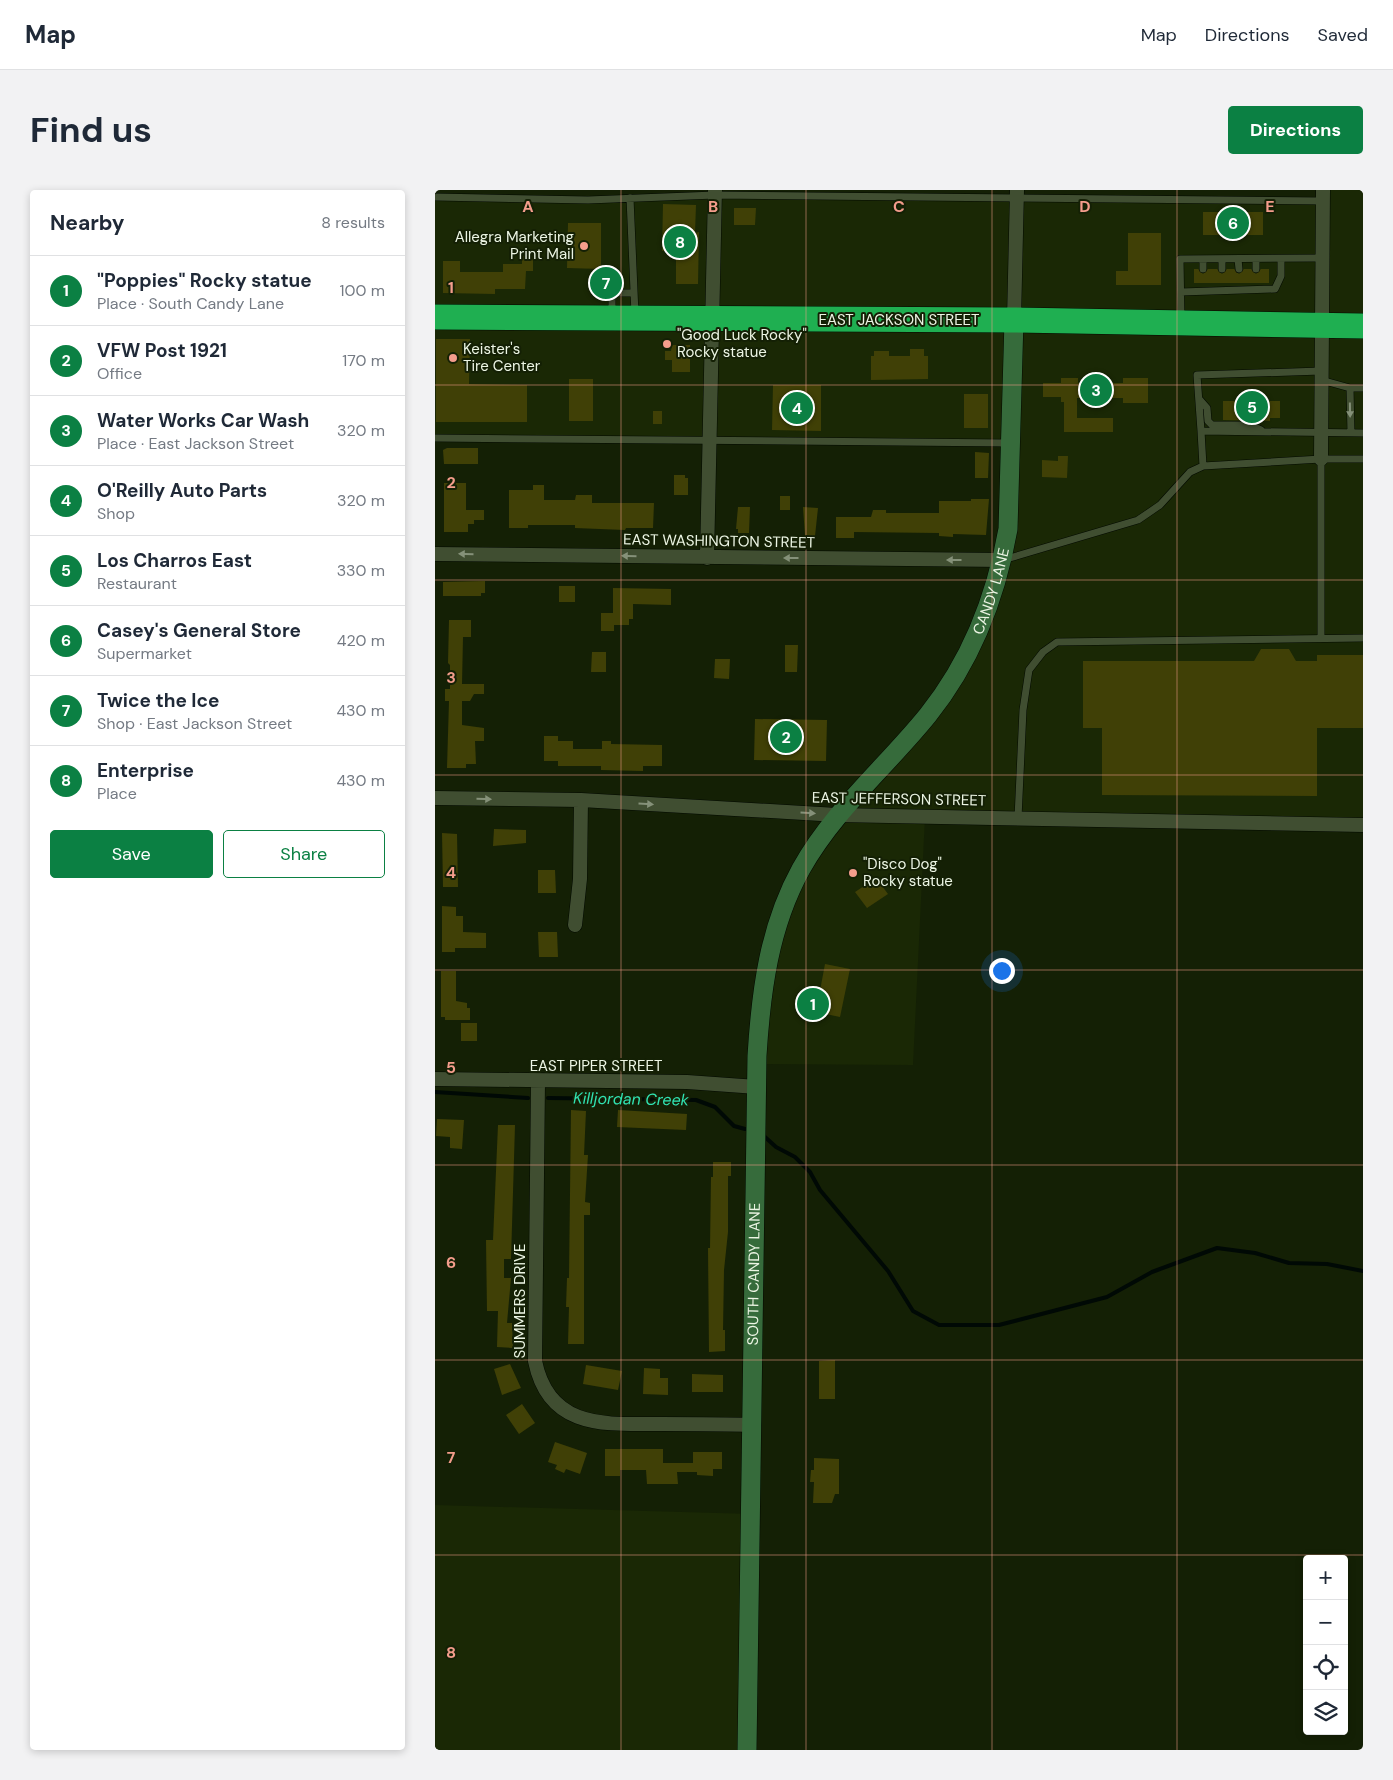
<!DOCTYPE html>
<meta charset="utf-8">
<style>
:root{--surface:#fff;--page:#f2f2f3;--text:#1f2937;--muted:#747a83;--line:#e0e1e3;--accent:#0b8043}
body{margin:0;font-family:"DM Sans",sans-serif;background:var(--page);color:var(--text)}
.controls{position:absolute;right:15px;bottom:15px;display:grid;overflow:hidden;border-radius:5px;box-shadow:0 2px 8px #0003}
.controls button{width:45px;height:45px;display:grid;place-items:center;padding:0;border:0;border-bottom:1px solid var(--line);background:var(--surface);color:var(--text);font:25px sans-serif}
.you{position:absolute;left:566px;top:780px;width:18px;height:18px;margin:-12px;border:4px solid #fff;border-radius:50%;background:#1a73e8;box-shadow:0 0 0 8px #1a73e833}
.badge{display:grid;place-items:center;width:32px;height:32px;border-radius:50%;background:var(--accent);color:#fff;font-size:16px;font-weight:700}
.pin{position:absolute;translate:-50% -50%;border:2px solid #fff;box-shadow:0 1px 5px #0006}
.list{margin:0;padding:0;list-style:none}
h2{display:flex;justify-content:space-between;align-items:center;height:65px;margin:0;padding:0 20px;font-size:21px}
h2 small{font-size:16px;font-weight:400;color:var(--muted)}
.list li{display:grid;grid-template-columns:32px 1fr auto;gap:15px;align-items:center;box-sizing:border-box;height:70px;padding:0 20px;border-top:1px solid var(--line)}
.list b{display:block;font-size:19px;white-space:nowrap}
.list p{margin:0;font-size:16px;white-space:nowrap;color:var(--muted)}
.list em{font-size:16px;font-style:normal;color:var(--muted)}
.actions{display:flex;gap:10px;padding:15px 20px}
.actions a{flex:1;padding:11px 0;border:1px solid var(--accent);border-radius:5px;text-align:center;font-size:18px;color:var(--accent)}
.actions .main{background:var(--accent);color:#fff}
.icon{flex:none;width:28px;height:28px;fill:none;stroke:currentColor;stroke-width:2;stroke-linecap:round;stroke-linejoin:round}
.map{position:relative;flex:none;width:928px;height:1560px;overflow:hidden;border-radius:5px}
header{display:flex;align-items:center;gap:30px;box-sizing:border-box;height:70px;padding:0 25px;background:var(--surface);border-bottom:1px solid var(--line)}
header strong{font-size:24px}
nav{display:flex;gap:28px;margin-inline-start:auto;font-size:18px}
.intro{display:flex;align-items:center;justify-content:space-between;box-sizing:border-box;height:120px;padding:0 30px}
h1{margin:0;font-size:35px}
.button{padding:12px 22px;border-radius:5px;background:var(--accent);color:#fff;font-size:18px;font-weight:700}
main{display:flex;gap:30px;padding:0 30px}
aside{flex:1;background:var(--surface);border-radius:5px;box-shadow:0 2px 8px #0003}
.map>svg:first-child{display:block}
.built{fill:#1a2805}
.lines{fill:none;stroke-linecap:round;stroke-linejoin:round}
.stream{stroke:#000905;stroke-width:4}
.building{fill:#404006}
.lane-casing{stroke:#020900;stroke-width:8}
.street-casing{stroke:#020900;stroke-width:15}
.secondary-casing{stroke:#020900;stroke-width:20}
.highway-casing{stroke:#020900;stroke-width:26}
.lane{stroke:#404e31;stroke-width:7}
.street{stroke:#404e31;stroke-width:14}
.secondary{stroke:#366b3b;stroke-width:19}
.highway{stroke:#1faf51;stroke-width:25}
.oneway{fill:#859179}
.grid{fill:none;stroke:#f49d8c;stroke-width:1;stroke-opacity:0.55}
.poi-dot{fill:#f49d8c;stroke:#142005;stroke-width:2}
.labels{text-anchor:middle;dominant-baseline:central;stroke-width:4;stroke-linejoin:round;paint-order:stroke}
.poi-label{font-size:15px;fill:#ecf5e4;stroke:#142005;text-anchor:start}
.street-label{font-size:15px;fill:#ecf5e4;stroke:#142005}
.water-label{font-size:16px;font-style:italic;fill:#31e3b2;stroke:#142005}
.grid-label{font-size:16px;text-anchor:middle;font-weight:bold;fill:#f49d8c;stroke:#142005;stroke-width:4;stroke-linejoin:round;paint-order:stroke}
</style>
<header>
<strong>Map</strong>
<nav><a>Map</a><a>Directions</a><a>Saved</a></nav>
</header>
<div class="intro"><h1>Find us</h1><a class="button">Directions</a></div>
<main>
<aside>
<h2>Nearby<small>8 results</small></h2>
<ul class="list">
<li><span class="badge">1</span><div><b>&quot;Poppies&quot; Rocky statue</b><p>Place · South Candy Lane</p></div><em>100 m</em></li>
<li><span class="badge">2</span><div><b>VFW Post 1921</b><p>Office</p></div><em>170 m</em></li>
<li><span class="badge">3</span><div><b>Water Works Car Wash</b><p>Place · East Jackson Street</p></div><em>320 m</em></li>
<li><span class="badge">4</span><div><b>O'Reilly Auto Parts</b><p>Shop</p></div><em>320 m</em></li>
<li><span class="badge">5</span><div><b>Los Charros East</b><p>Restaurant</p></div><em>330 m</em></li>
<li><span class="badge">6</span><div><b>Casey's General Store</b><p>Supermarket</p></div><em>420 m</em></li>
<li><span class="badge">7</span><div><b>Twice the Ice</b><p>Shop · East Jackson Street</p></div><em>430 m</em></li>
<li><span class="badge">8</span><div><b>Enterprise</b><p>Place</p></div><em>430 m</em></li>
</ul>
<div class="actions"><a class="main">Save</a><a>Share</a></div>
</aside>
<div class="map">
<svg width="928" height="1560" viewBox="0 0 928 1560">
<rect width="100%" height="100%" fill="#142005"/>
<path class="built" d="M888 0H928V632L490 627 478 875 322 874 356 699 493 526 568 370 576 253 0 248V7L153 10 280 5 887 11Z
M0 1315 317 1324 312 1560H0Z"/>
<g class="lines">
<path class="stream" d="M0 902 93 908
M113 908 261 910 280 917 299 936 310 939
M330 947 341 957 360 967 375 982 385 1000 453 1081 478 1121 504 1135H564L672 1107 717 1082 782 1058 820 1063 854 1073 892 1074 928 1081"/>
</g>
<path class="building" d="M228 14 261 15 260 43 264 42 263 94H241V61H227Z
M299 18H321L320 35H299Z
M768 22H828V45H768Z
M133 33H166V79L132 78Z
M693 43H726V95H681V81H693Z
M87 66H98V81H91L90 99H60V104L8 103V71H25V82H68V74H87Z
M759 79H763L768 84 773 79H782L787 84 792 79H799L804 84 809 79H816L821 84 826 79H834V93H759Z
M1 149H35L34 194 92 195V232H1Z
M237 155H255V182H237V170H230V161H236Z
M475 159H489V166H493V189L436 190V166H439V161H454V166H475Z
M626 188H643V193H688V188H713V213H688V208H642V228H678V242H629V212H626V207H608V193H626Z
M134 189H158V231H134Z
M338 195H386V241L337 240Z
M529 204H553V238H529Z
M788 211H845V228H835V231L788 230Z
M218 221H227V234H218Z
M12 258H43V274H9L8 260Z
M540 262 554 263 553 288H540Z
M623 266H633L632 288 607 287V270L623 271Z
M239 285H250V288H253V305H239Z
M9 293H31V320H49V330H39V334H33V342H9Z
M98 295H109V310H140L141 305H157V313H219L218 338H191L190 340 140 338V335H93V338H74V300H98Z
M345 306H355V320H345Z
M536 309H554L551 345 518 344V347L504 346V343L419 342V348H401V327H436L438 320H451V323H504V311H536Z
M303 317H315L314 343H303V339H301Z
M368 317 383 318 380 346H370Z
M50 391V403H46V406H8V392Z
M124 396H140V412H124Z
M178 398 236 399V415L198 414V429H194V435H179V441H166V423H178Z
M14 430H36V447H28L27 494H49V504H39L35 511H27V535L49 538V551H40L41 574H31V578H12L14 511H10V499H15V475L13 473Z
M350 455H363L362 482H350Z
M826 459H854L861 471H882V465H928V538H882V606L667 605V538H648V471H819Z
M157 462H171V482H156Z
M280 469H295L294 489 279 488Z
M320 529 392 530 391 571 319 570Z
M109 546H123V551H138V559H167V551H176V554L227 555V576H208V581L166 580V576H123V571H109Z
M59 639 91 640V653L58 656Z
M7 643 22 644 23 697H8Z
M103 680H120L121 703H103Z
M441 688 453 704 432 718 420 702Z
M7 716 21 717V726H28V742L51 743V758H20V762H7Z
M103 742H122L123 767H104Z
M390 774 415 779 405 827 381 822Z
M6 781H21V811L32 813V818H35V830H10V827H6Z
M26 833H42V851H26Z
M136 920 151 921 149 965H153L150 1012 155 1013V1025H149V1154H133L134 1117H131L132 1088H134Z
M183 920 252 924 251 940 182 937Z
M2 929 29 930 27 959 15 958V947L1 946Z
M63 935H80L76 1069H69V1088H76L72 1133H77L78 1158 62 1157 63 1121H52L51 1050H58Z
M278 972H296V986H293V1042L289 1080 288 1140H290V1161L274 1162 273 1058H275L276 987H278Z
M400 1170V1209H384V1171Z
M75 1174 86 1198 67 1205 59 1179Z
M151 1175 187 1181 183 1200 148 1194Z
M209 1178 225 1179V1188H233V1205L208 1204Z
M257 1184 288 1185V1202H257Z
M87 1214 100 1233 84 1244 71 1225Z
M120 1252 152 1263 145 1284 131 1279 129 1283 120 1279 122 1275 113 1272Z
M170 1259H228V1273H258V1262H287V1279H278V1286L262 1285V1282H242L243 1294H212L211 1280H185V1286H170Z
M379 1268 404 1269V1304H400L397 1313H378L379 1292H375L376 1280H379Z"/>
<g class="lines">
<g class="lane-casing">
<path id="lane" d="M0 7 153 10 280 5 888 11
M195 8 200 124
M768 69V79
M787 69V79
M803 69 804 79
M821 69V79
M746 102 840 99 846 86V70
M177 124V103H199
M746 129 745 69 887 68
M886 181 762 185 766 241 928 243
M886 190 915 198H928
M915 198 916 243
M765 210 772 218 773 231 777 235H815L826 240
M766 241 768 276
M0 248 575 253
M568 370 703 330 725 315 755 282 768 276 886 269H928
M886 448V269
M583 628 588 520 594 480 608 462 622 452 928 448"/>
</g>
<g class="street-casing">
<path id="street" d="M579 130 582 0
M886 269 888 0
M0 364 568 370
M272 368 280 0
M0 608 146 610 402 625 928 635
M140 735 145 689 146 610
M0 889 252 892 322 897
M103 892 100 1171C114 1240 171 1234 226 1234 257 1234 288 1234 319 1235"/>
</g>
<g class="secondary-casing">
<g id="secondary">
<path id="s1" d="M312 1560 322 866C326 801 334 737 366 679 399 620 451 577 493 525 537 470 561 407 573 339L579 130"/>
</g>
</g>
<g class="highway-casing">
<path id="highway" d="M0 127 579 130 928 136"/>
</g>
<use href="#lane" class="lane"/>
<use href="#street" class="street"/>
<use href="#secondary" class="secondary"/>
<use href="#highway" class="highway"/>
</g>
<defs><path id="oneway-solid" d="M-6-.8H1V-3.2L6.5 0L1 3.2V.8H-6Z" transform="scale(1.25)"/></defs>
<g class="oneway">
<use href="#oneway-solid" transform="translate(915 220) rotate(89)"/>
<use href="#oneway-solid" transform="translate(31 364) rotate(-179)"/>
<use href="#oneway-solid" transform="translate(194 366) rotate(-179)"/>
<use href="#oneway-solid" transform="translate(356 368) rotate(-180)"/>
<use href="#oneway-solid" transform="translate(519 370) rotate(-180)"/>
<use href="#oneway-solid" transform="translate(49 609) rotate(1)"/>
<use href="#oneway-solid" transform="translate(211 614) rotate(3)"/>
<use href="#oneway-solid" transform="translate(373 623) rotate(3)"/>
</g>
<path class="grid" d="M186 0V1560M371 0V1560M557 0V1560M742 0V1560M0 195H928M0 390H928M0 585H928M0 780H928M0 975H928M0 1170H928M0 1365H928"/>
<g class="poi-dot">
<circle cx="149" cy="56" r="5"/>
<circle cx="232" cy="154" r="5"/>
<circle cx="18" cy="168" r="5"/>
<circle cx="418" cy="683" r="5"/>
</g>
<g class="labels">
<g class="poi-label">
<text x="139" y="47" text-anchor="end">Allegra Marketing<tspan x="139" dy="17">Print Mail</tspan></text>
<text x="242" y="145">"Good Luck Rocky"<tspan x="242" dy="17">Rocky statue</tspan></text>
<text x="28" y="159">Keister's<tspan x="28" dy="17">Tire Center</tspan></text>
<text x="428" y="674">"Disco Dog"<tspan x="428" dy="17">Rocky statue</tspan></text>
</g>
<g class="street-label">
<text x="464" y="130">EAST JACKSON STREET</text>
<text transform="translate(284 351) rotate(1)">EAST WASHINGTON STREET</text>
<text stroke="none"><textPath href="#s1" startOffset="1228">CANDY LANE</textPath></text>
<text transform="translate(464 609) rotate(1)">EAST JEFFERSON STREET</text>
<text x="161" y="876">EAST PIPER STREET</text>
<text stroke="none"><textPath href="#s1" startOffset="476">SOUTH CANDY LANE</textPath></text>
<text transform="translate(85 1111) rotate(-90)">SUMMERS DRIVE</text>
</g>
<g class="water-label">
<text transform="translate(196 909) rotate(1)">Killjordan Creek</text>
</g>
</g>
<g class="grid-label">
<text x="93" y="22">A</text>
<text x="278" y="22">B</text>
<text x="464" y="22">C</text>
<text x="650" y="22">D</text>
<text x="835" y="22">E</text>
<text x="16" y="103">1</text>
<text x="16" y="298">2</text>
<text x="16" y="493">3</text>
<text x="16" y="688">4</text>
<text x="16" y="883">5</text>
<text x="16" y="1078">6</text>
<text x="16" y="1273">7</text>
<text x="16" y="1468">8</text>
</g>
</svg>
<div class="controls">
<button>+</button>
<button>−</button>
<button><svg class="icon" aria-label="locate" viewBox="0 0 24 24"><circle cx="12" cy="12" r="6"/><path d="M12 2v4M12 18v4M2 12h4M18 12h4"/></svg></button>
<button><svg class="icon" aria-label="layers" viewBox="0 0 24 24"><path d="M12 4l9 5-9 5-9-5zM3 14l9 5 9-5"/></svg></button>
</div>
<div class="you"></div>
<div class="pin badge" style="left:378px;top:814px">1</div>
<div class="pin badge" style="left:351px;top:547px">2</div>
<div class="pin badge" style="left:661px;top:200px">3</div>
<div class="pin badge" style="left:362px;top:218px">4</div>
<div class="pin badge" style="left:817px;top:217px">5</div>
<div class="pin badge" style="left:798px;top:33px">6</div>
<div class="pin badge" style="left:171px;top:93px">7</div>
<div class="pin badge" style="left:245px;top:52px">8</div>
</div>
</main>
